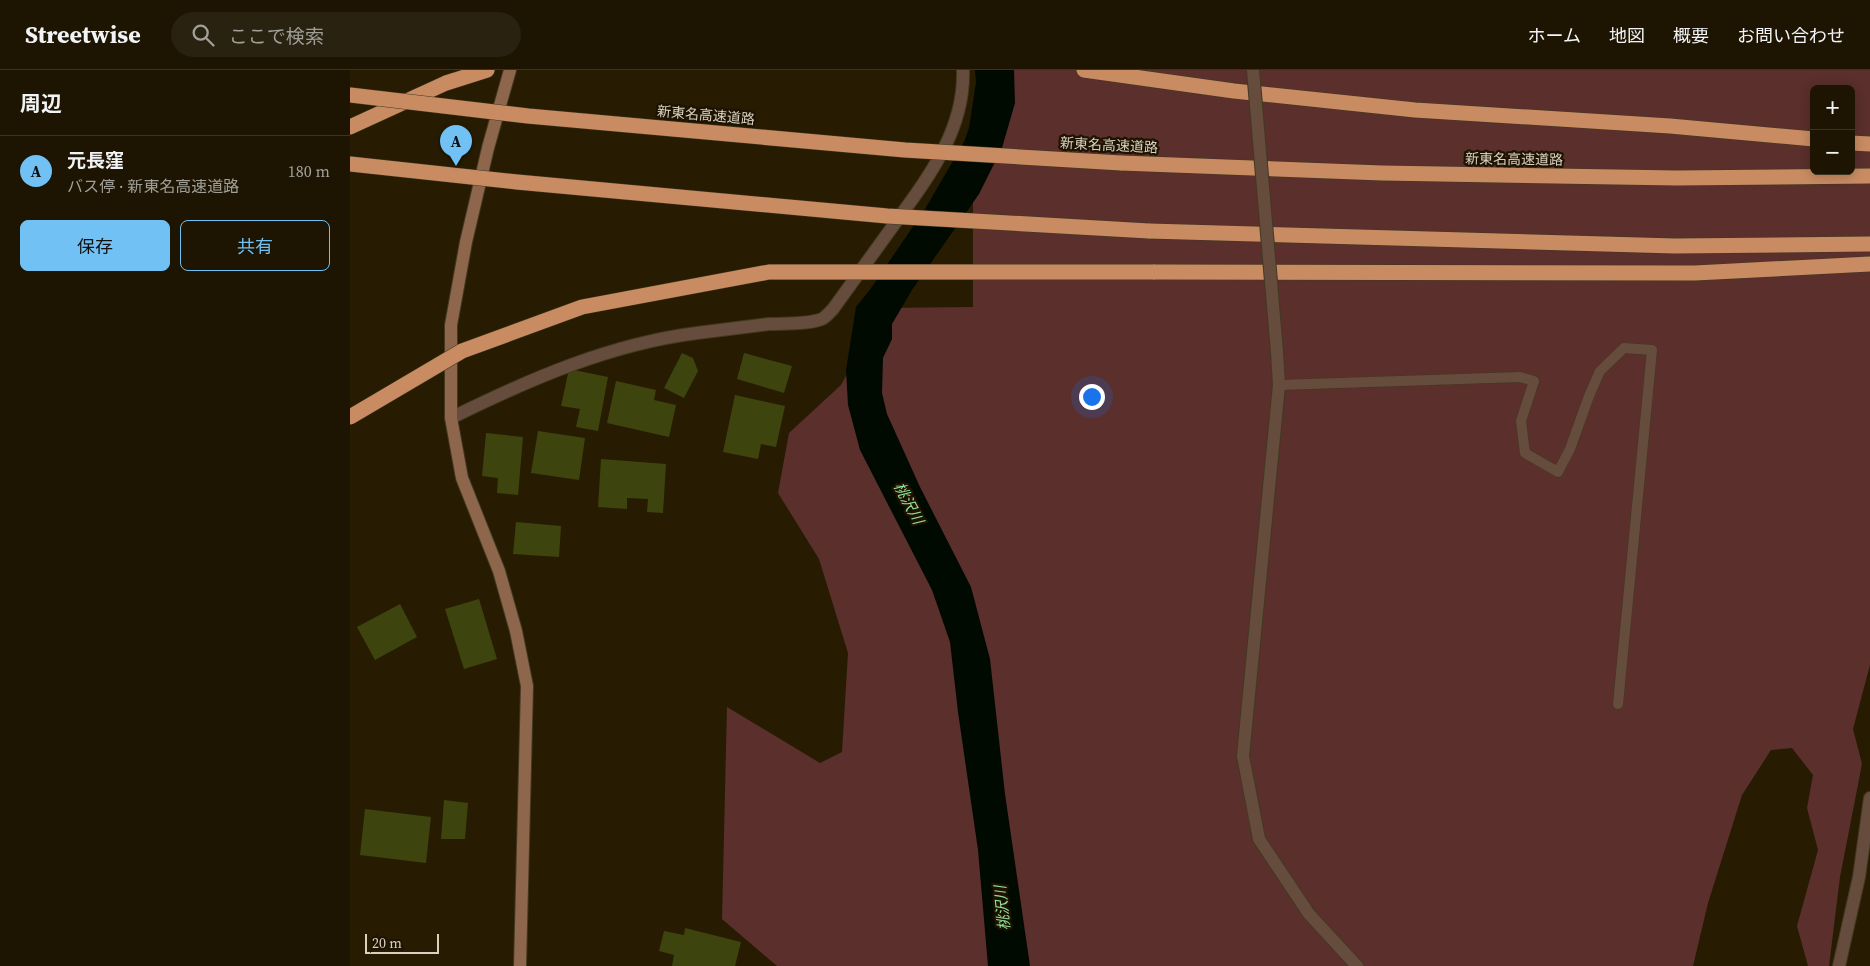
<!DOCTYPE html>
<html lang="ja">
<meta charset="utf-8">
<style>
:root{--surface:#1d1502;--page:#2a2211;--text:#f1f3f6;--muted:#a09f99;--line:#3b3424;--accent:#71c1f5}
body{margin:0;font-family:"Source Serif 4","Noto Sans JP",serif;background:var(--page);color:var(--text)}
.controls{position:absolute;right:15px;top:15px;display:grid;overflow:hidden;border-radius:8px;box-shadow:0 2px 12px #0003}
.controls button{width:45px;height:45px;display:grid;place-items:center;padding:0;border:0;border-bottom:1px solid var(--line);background:var(--surface);color:var(--text);font:25px sans-serif}
.scale{position:absolute;left:15px;bottom:12px;width:74px;box-sizing:border-box;padding-left:5px;border:2px solid #d8d1c1;border-top:0;font-size:14px;line-height:18px;white-space:nowrap;color:#d8d1c1;-webkit-text-stroke:4px #1e1300;paint-order:stroke}
.you{position:absolute;left:741px;top:326px;width:18px;height:18px;margin:-12px;border:4px solid #fff;border-radius:50%;background:#1a73e8;box-shadow:0 0 0 8px #1a73e833}
.badge{display:grid;place-items:center;width:32px;height:32px;border-radius:50%;background:var(--accent);color:#111;font-size:16px;font-weight:700}
.pin{position:absolute;translate:-50% -41px;filter:drop-shadow(0 1px 2px #0008)}
.pin::after{content:'';position:absolute;top:26px;width:18px;height:15px;background:inherit;clip-path:polygon(0 0,100% 0,50% 100%)}
.list{margin:0;padding:0;list-style:none}
h2{display:flex;justify-content:space-between;align-items:center;height:65px;margin:0;padding:0 20px;font-size:21px}
h2 small{font-size:16px;font-weight:400;color:var(--muted)}
.list li{display:grid;grid-template-columns:32px 1fr auto;gap:15px;align-items:center;box-sizing:border-box;height:70px;padding:0 20px;border-top:1px solid var(--line)}
.list b{display:block;font-size:19px;white-space:nowrap}
.list p{margin:0;font-size:16px;white-space:nowrap;color:var(--muted)}
.list em{font-size:16px;font-style:normal;color:var(--muted)}
.actions{display:flex;gap:10px;padding:15px 20px}
.actions a{flex:1;padding:11px 0;border:1px solid var(--accent);border-radius:8px;text-align:center;font-size:18px;color:var(--accent)}
.actions .main{background:var(--accent);color:#111}
.icon{flex:none;width:28px;height:28px;fill:none;stroke:currentColor;stroke-width:2;stroke-linecap:round;stroke-linejoin:round}
.map{position:relative;flex:none;width:1520px;height:896px;overflow:hidden}
header{display:flex;align-items:center;gap:30px;box-sizing:border-box;height:70px;padding:0 25px;background:var(--surface);border-bottom:1px solid var(--line)}
header strong{font-size:24px}
nav{display:flex;gap:28px;margin-inline-start:auto;font-size:18px}
.search{width:350px;height:45px;background:var(--page);display:flex;align-items:center;gap:12px;box-sizing:border-box;padding:0 18px;border-radius:28px;color:var(--muted);font-size:19px}
main{display:flex}
aside{flex:1;background:var(--surface)}
.map>svg:first-child{display:block}
.green{fill:#5a2f2c;fill-rule:evenodd}
.water{fill:#000a00}
.building{fill:#3e440e}
.lines{fill:none;stroke-linecap:round;stroke-linejoin:round}
.lane-casing{stroke:#433921;stroke-width:11}
.street-casing{stroke:#433921;stroke-width:14}
.secondary-casing{stroke:#433921;stroke-width:14}
.highway-casing{stroke:#433921;stroke-width:16}
.lane{stroke:#654c3c;stroke-width:10}
.street{stroke:#654c3c;stroke-width:12}
.secondary{stroke:#8d664c;stroke-width:12}
.highway{stroke:#c98c62;stroke-width:15}
.street-bridge-casing{stroke:#433921;stroke-width:14;stroke-linecap:butt}
.highway-bridge-casing{stroke:#433921;stroke-width:16;stroke-linecap:butt}
.street-bridge{stroke:#654c3c;stroke-width:12}
.highway-bridge{stroke:#c98c62;stroke-width:15}
.labels{text-anchor:middle;dominant-baseline:central;stroke-width:4.5;stroke-linejoin:round;paint-order:stroke}
.street-label{font-size:14px;fill:#d8d1c1;stroke:#1e1300}
.water-label{font-size:15px;font-style:italic;fill:#92e09a;stroke:#1e1300}
</style>
<header>
<strong>Streetwise</strong>
<div class="search"><svg class="icon" aria-label="search" viewBox="0 0 24 24"><circle cx="10" cy="10" r="6"/><path d="M15 15l6 6"/></svg>ここで検索</div>
<nav><a>ホーム</a><a>地図</a><a>概要</a><a>お問い合わせ</a></nav>
</header>
<main>
<aside>
<h2>周辺<small></small></h2>
<ul class="list">
<li><span class="badge">A</span><div><b>元長窪</b><p>バス停 · 新東名高速道路</p></div><em>180 m</em></li>
</ul>
<div class="actions"><a class="main">保存</a><a>共有</a></div>
</aside>
<div class="map">
<svg width="1520" height="896" viewBox="0 0 1520 896">
<rect width="100%" height="100%" fill="#271c02"/>
<path class="green" d="M662 0H1520V595L1503 659 1512 694 1490 807 1479 896H1458L1447 856 1468 780 1457 738 1463 705 1442 678 1421 680 1392 725 1358 833 1343 896H427L372 849 377 637 470 693 492 682 498 583 469 489 428 423 439 363 491 315 533 238 623 237V106ZM1464 19H1501V101H1464Z"/>
<path class="water" d="M625 0H664L665 33 652 78 629 124 562 220 542 254V269L533 288 532 323 537 344 570 417 621 517 640 589 655 724 680 896H638L628 780 608 642 600 572 582 520 510 380 498 335 496 300 506 237 519 221 575 139 614 72 619 58 626 12Z"/>
<path class="building" d="M332 283 343 288 348 301 334 328 314 318Z
M394 283 442 296 434 323 387 309Z
M219 299 258 307 248 361 226 357 230 339 211 336Z
M266 311 306 320 304 330 326 335 319 367 257 353Z
M385 325 435 336 426 377 411 374 408 389 373 382Z
M188 361 235 368 229 410 181 403Z
M136 363 173 367 168 425 147 423 148 408 132 406Z
M251 389 316 394 313 443 297 442 298 429 277 428V439L248 437Z
M166 452 211 456 209 487 163 484Z
M129 529 147 589 114 599 95 539Z
M50 534 67 567 25 590 7 557Z
M94 730 118 733 115 769H91Z
M15 739 81 747 76 793 10 785Z
M335 858 391 872 385 896H322L324 885 309 881 314 861 334 865Z"/>
<g class="lines">
<g class="lane-casing">
<path id="lane" d="M929 315 1170 307 1184 311 1171 351 1175 383 1208 402 1220 379 1239 326 1250 301 1274 278 1302 280 1268 634"/>
</g>
<g class="street-casing">
<path id="street" d="M927 282 929 315 893 686 909 769 959 844 1007 896
M101 348C180 309 260 274 347 263 371 260 395 257 419 254 436 253 455 255 472 249 476 247 480 242 483 239 503 211 523 184 543 156 577 109 615 61 613 0
M1489 896 1509 807 1520 728"/>
</g>
<g class="secondary-casing">
<path id="secondary" d="M160 0 138 78 116 172 101 255V348L112 408 149 501 166 561 177 616 170 896"/>
</g>
<g class="highway-casing">
<path id="highway" d="M734 0 884 21 1065 40 1320 56 1464 69
M0 57 96 13 137 0
M1501 73 1520 74
M771 93 1032 103 1327 108 1520 106
M799 161 1325 176 1520 174
M803 202 1345 203 1520 194"/>
</g>
<use href="#lane" class="lane"/>
<use href="#street" class="street"/>
<use href="#secondary" class="secondary"/>
<use href="#highway" class="highway"/>
<g class="street-bridge-casing">
<path id="street-bridge" d="M903 0 927 282"/>
</g>
<g class="highway-bridge-casing">
<path id="highway-bridge" d="M0 25 178 46 555 80 771 93
M0 94 167 112 537 146 799 161
M0 347 112 281 232 237 419 202H803"/>
</g>
<use href="#street-bridge" class="street-bridge"/>
<use href="#highway-bridge" class="highway-bridge"/>
</g>
<g class="labels">
<g class="street-label">
<text transform="translate(356 45) rotate(5)">新東名高速道路</text>
<text transform="translate(759 75) rotate(3)">新東名高速道路</text>
<text transform="translate(1164 89) rotate(1)">新東名高速道路</text>
</g>
<g class="water-label">
<text transform="translate(559 433) rotate(62)">桃沢川</text>
<text transform="translate(652 838) rotate(-96)">桃沢川</text>
</g>
</g>
</svg>
<div class="controls">
<button>+</button>
<button>−</button>
</div>
<div class="scale">20 m</div>
<div class="you"></div>
<div class="pin badge" style="left:106px;top:96px">A</div>
</div>
</main>
